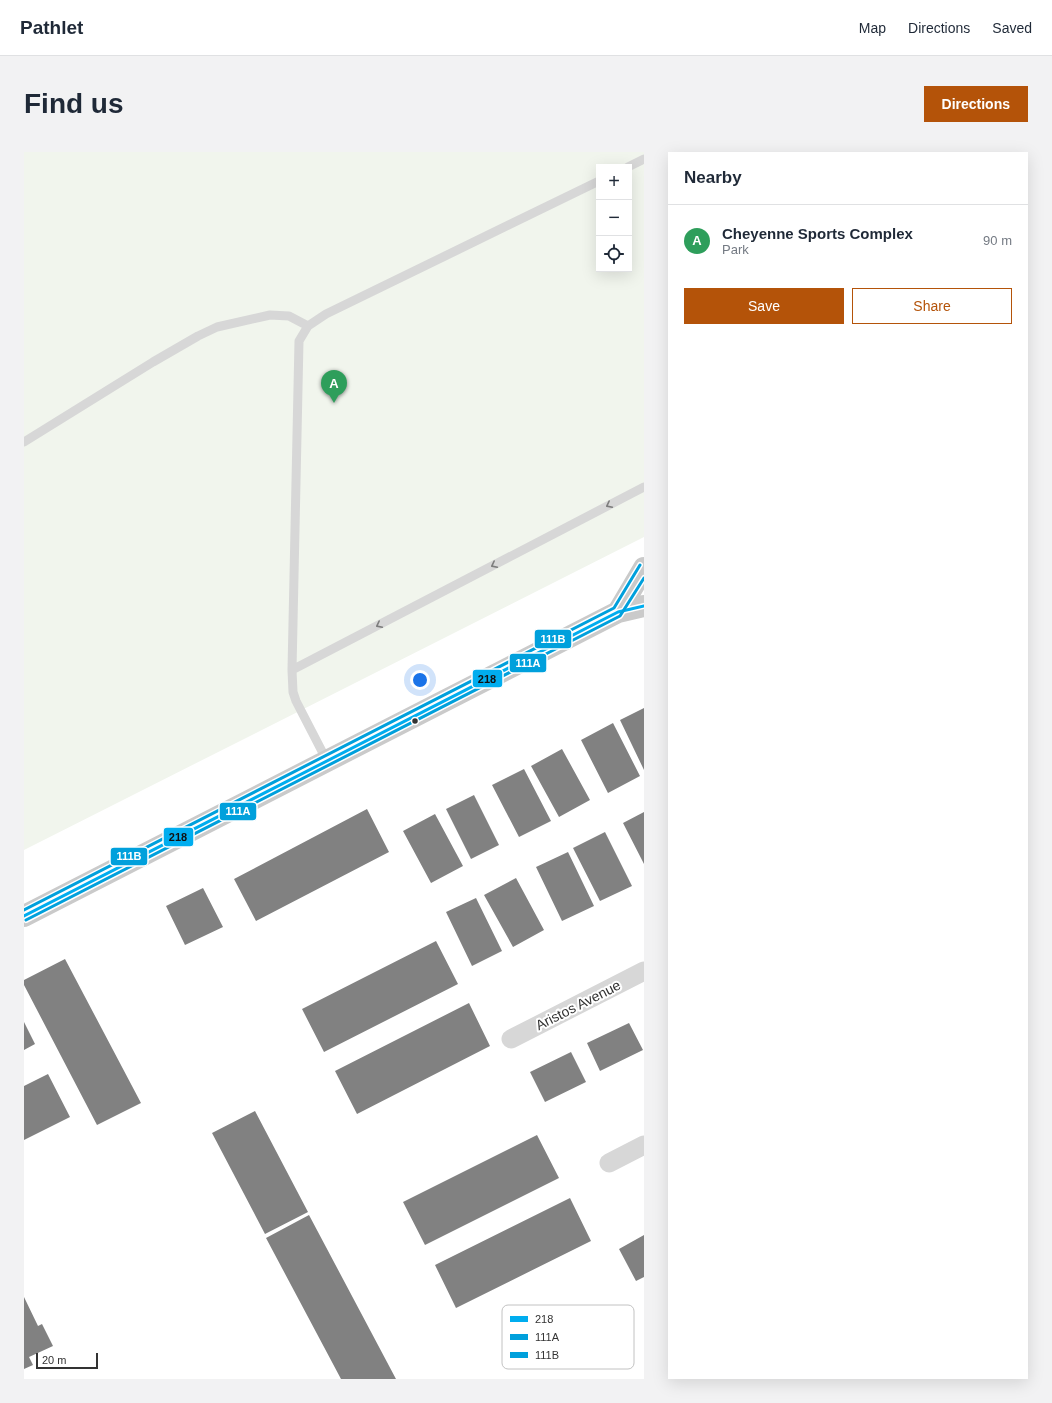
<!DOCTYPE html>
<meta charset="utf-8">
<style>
:root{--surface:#fff;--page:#f2f2f3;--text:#1f2937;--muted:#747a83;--line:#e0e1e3;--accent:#b45309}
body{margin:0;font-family:Helvetica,sans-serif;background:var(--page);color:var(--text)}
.controls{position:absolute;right:12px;top:12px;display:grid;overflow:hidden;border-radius:0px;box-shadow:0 4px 16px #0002}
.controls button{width:36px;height:36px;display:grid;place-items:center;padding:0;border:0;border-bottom:1px solid var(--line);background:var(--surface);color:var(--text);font:20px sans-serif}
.scale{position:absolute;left:12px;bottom:10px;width:62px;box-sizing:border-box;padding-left:4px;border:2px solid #333;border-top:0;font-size:11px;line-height:14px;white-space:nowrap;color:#333;-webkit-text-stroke:3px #fff;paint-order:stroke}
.you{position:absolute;left:396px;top:528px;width:14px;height:14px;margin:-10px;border:3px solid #fff;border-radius:50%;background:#1a73e8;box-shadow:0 0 0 6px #1a73e833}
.badge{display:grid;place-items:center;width:26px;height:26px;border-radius:50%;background:var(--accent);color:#fff;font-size:13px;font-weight:700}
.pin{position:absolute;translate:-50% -33px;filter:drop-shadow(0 1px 2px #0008)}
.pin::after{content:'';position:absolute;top:21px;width:14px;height:12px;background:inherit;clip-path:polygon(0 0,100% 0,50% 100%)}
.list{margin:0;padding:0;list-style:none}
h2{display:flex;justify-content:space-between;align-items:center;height:52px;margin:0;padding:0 16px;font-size:17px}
h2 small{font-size:13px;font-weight:400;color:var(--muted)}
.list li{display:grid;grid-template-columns:26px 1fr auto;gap:12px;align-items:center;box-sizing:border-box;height:72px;padding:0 16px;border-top:1px solid var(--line)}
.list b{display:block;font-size:15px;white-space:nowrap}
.list p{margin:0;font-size:13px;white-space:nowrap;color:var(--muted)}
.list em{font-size:13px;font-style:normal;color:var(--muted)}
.actions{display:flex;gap:8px;padding:12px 16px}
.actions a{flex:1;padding:9px 0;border:1px solid var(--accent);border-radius:0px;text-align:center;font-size:14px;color:var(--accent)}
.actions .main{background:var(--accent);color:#fff}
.icon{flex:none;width:22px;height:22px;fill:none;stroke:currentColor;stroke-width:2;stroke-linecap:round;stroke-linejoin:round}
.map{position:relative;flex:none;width:620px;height:1227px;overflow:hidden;border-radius:0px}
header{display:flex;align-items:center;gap:24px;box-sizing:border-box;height:56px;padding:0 20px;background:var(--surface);border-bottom:1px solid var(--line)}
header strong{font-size:19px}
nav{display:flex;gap:22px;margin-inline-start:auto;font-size:14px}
.intro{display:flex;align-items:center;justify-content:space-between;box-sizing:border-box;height:96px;padding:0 24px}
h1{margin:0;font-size:28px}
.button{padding:10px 18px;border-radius:0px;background:var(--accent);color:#fff;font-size:14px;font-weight:700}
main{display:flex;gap:24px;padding:0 24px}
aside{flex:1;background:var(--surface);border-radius:0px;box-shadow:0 4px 16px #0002}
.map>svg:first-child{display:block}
.green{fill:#f1f5ed;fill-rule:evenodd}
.building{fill:#818181}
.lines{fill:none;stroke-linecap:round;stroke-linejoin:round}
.service{stroke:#d7d7d7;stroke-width:9}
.minor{stroke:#d7d7d7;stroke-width:19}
.primary{stroke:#cacaca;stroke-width:22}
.bus-1-casing{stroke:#fff;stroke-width:6}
.bus-2-casing{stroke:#fff;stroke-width:6}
.bus-3-casing{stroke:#fff;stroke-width:6}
.bus-1{stroke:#00adef;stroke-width:3}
.bus-2{stroke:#00a0dc;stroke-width:3}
.bus-3{stroke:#00a0dc;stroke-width:3}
.oneway{stroke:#7d7d7d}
.bus-dot{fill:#333;stroke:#fff;stroke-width:1.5}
.labels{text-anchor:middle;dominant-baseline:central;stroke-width:4;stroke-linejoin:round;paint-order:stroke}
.street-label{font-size:14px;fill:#333;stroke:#fff}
.key{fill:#fff;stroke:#c2c2c2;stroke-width:1}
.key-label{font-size:11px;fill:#333}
.line-badge{stroke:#fff;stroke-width:1.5}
.badge-label{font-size:11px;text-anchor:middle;font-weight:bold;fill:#fff}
.pale-badge-label{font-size:11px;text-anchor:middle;font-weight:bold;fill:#111}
</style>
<header>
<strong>Pathlet</strong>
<nav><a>Map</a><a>Directions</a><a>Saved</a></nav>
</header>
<div class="intro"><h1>Find us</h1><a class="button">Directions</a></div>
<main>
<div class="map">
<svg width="620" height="1227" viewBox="0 0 620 1227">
<rect width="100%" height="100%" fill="#fff"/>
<path class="green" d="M0 0H620V385L0 698ZM575 15H605V117H575Z"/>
<path class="building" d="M620 556V618L596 568Z
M589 571 616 624 584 641 557 588Z
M538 597 566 648 535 665 507 614Z
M500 617 527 669 495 685 468 633Z
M450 643 475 693 447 707 422 657Z
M343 657 365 700 232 769 210 727Z
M620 660V712L599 671Z
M411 662 439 714 407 731 379 679Z
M581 680 608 734 576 749 549 696Z
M544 700 570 754 538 769 512 715Z
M492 726 520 778 489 795 460 743Z
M179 736 199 775 161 793 142 754Z
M452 746 478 799 448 814 422 760Z
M412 789 434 832 300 900 278 857Z
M41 807 117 951 73 973 0 833V828Z
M445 851 466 894 333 962 311 919Z
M0 870 11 892 0 898Z
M605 871 619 898 576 919 563 891Z
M547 900 562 930 521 950 506 920Z
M24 922 46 965 0 988V934Z
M231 959 284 1060 241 1082 188 981Z
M513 983 535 1026 401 1093 379 1050Z
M546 1046 567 1089 432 1156 411 1113Z
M285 1063 372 1227H317L242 1086Z
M620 1083V1125L612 1129 595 1097Z
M0 1145 14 1174 18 1172 29 1194 5 1205 9 1213 0 1217Z"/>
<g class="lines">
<path class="service" d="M604 15 620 7
M0 290 129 210 174 184 193 175 246 163 265 164 284 174
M268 518 620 335
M303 609 272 549 269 540 268 518 275 189 284 174 302 162 575 29"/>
<path class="minor" d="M487 887 620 819
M585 1011 620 993"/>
<path class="primary" d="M594 460 620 416
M0 764 594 460 620 454"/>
<g class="bus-1-casing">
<path id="bus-1" d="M0 764 594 460 620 454"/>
</g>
<g class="bus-2-casing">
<path id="bus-2" d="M2 768 596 464 620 426"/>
</g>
<g class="bus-3-casing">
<path id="bus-3" d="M0 758 590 456 616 413"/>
</g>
<use href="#bus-1" class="bus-1"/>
<use href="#bus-2" class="bus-2"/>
<use href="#bus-3" class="bus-3"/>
</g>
<defs><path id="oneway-chevron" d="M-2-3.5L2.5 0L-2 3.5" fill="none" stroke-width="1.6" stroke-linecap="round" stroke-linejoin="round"/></defs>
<g class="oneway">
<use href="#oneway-chevron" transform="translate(585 353) rotate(153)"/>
<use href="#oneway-chevron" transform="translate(470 413) rotate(153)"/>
<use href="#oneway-chevron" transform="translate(355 473) rotate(153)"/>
</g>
<circle class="bus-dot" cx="391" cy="569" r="3.5"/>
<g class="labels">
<g class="street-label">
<text transform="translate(554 853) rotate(-27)">Aristos Avenue</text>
</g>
</g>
<rect x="478" y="1153" width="132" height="64" rx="6" class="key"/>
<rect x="486" y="1164" width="18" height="6" fill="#00adef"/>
<rect x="486" y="1182" width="18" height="6" fill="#00a0dc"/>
<rect x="486" y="1200" width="18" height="6" fill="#00a0dc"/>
<g class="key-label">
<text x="511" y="1171">218</text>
<text x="511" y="1189">111A</text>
<text x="511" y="1207">111B</text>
</g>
<g class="line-badge">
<rect x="510" y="477" width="38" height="20" rx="4" fill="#00a0dc"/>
<rect x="485" y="501" width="38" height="20" rx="4" fill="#00a0dc"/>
<rect x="448" y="517" width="31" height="19" rx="4" fill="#00adef"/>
<rect x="195" y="650" width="38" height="19" rx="4" fill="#00a0dc"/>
<rect x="139" y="675" width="31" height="20" rx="4" fill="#00adef"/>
<rect x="86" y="695" width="38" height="19" rx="4" fill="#00a0dc"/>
</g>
<g class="badge-label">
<text x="529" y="491">111B</text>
<text x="504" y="515">111A</text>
<text x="214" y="663">111A</text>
<text x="105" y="708">111B</text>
</g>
<g class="pale-badge-label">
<text x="463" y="531">218</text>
<text x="154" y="689">218</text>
</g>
</svg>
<div class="controls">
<button>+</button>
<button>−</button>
<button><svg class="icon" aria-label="locate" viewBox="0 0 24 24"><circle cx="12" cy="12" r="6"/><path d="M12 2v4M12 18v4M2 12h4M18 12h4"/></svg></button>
</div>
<div class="scale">20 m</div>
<div class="you"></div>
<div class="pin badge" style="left:310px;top:251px;background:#2e9e5b">A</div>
</div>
<aside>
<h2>Nearby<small></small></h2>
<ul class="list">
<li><span class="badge" style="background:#2e9e5b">A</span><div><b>Cheyenne Sports Complex</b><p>Park</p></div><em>90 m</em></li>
</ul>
<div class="actions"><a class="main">Save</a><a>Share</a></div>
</aside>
</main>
